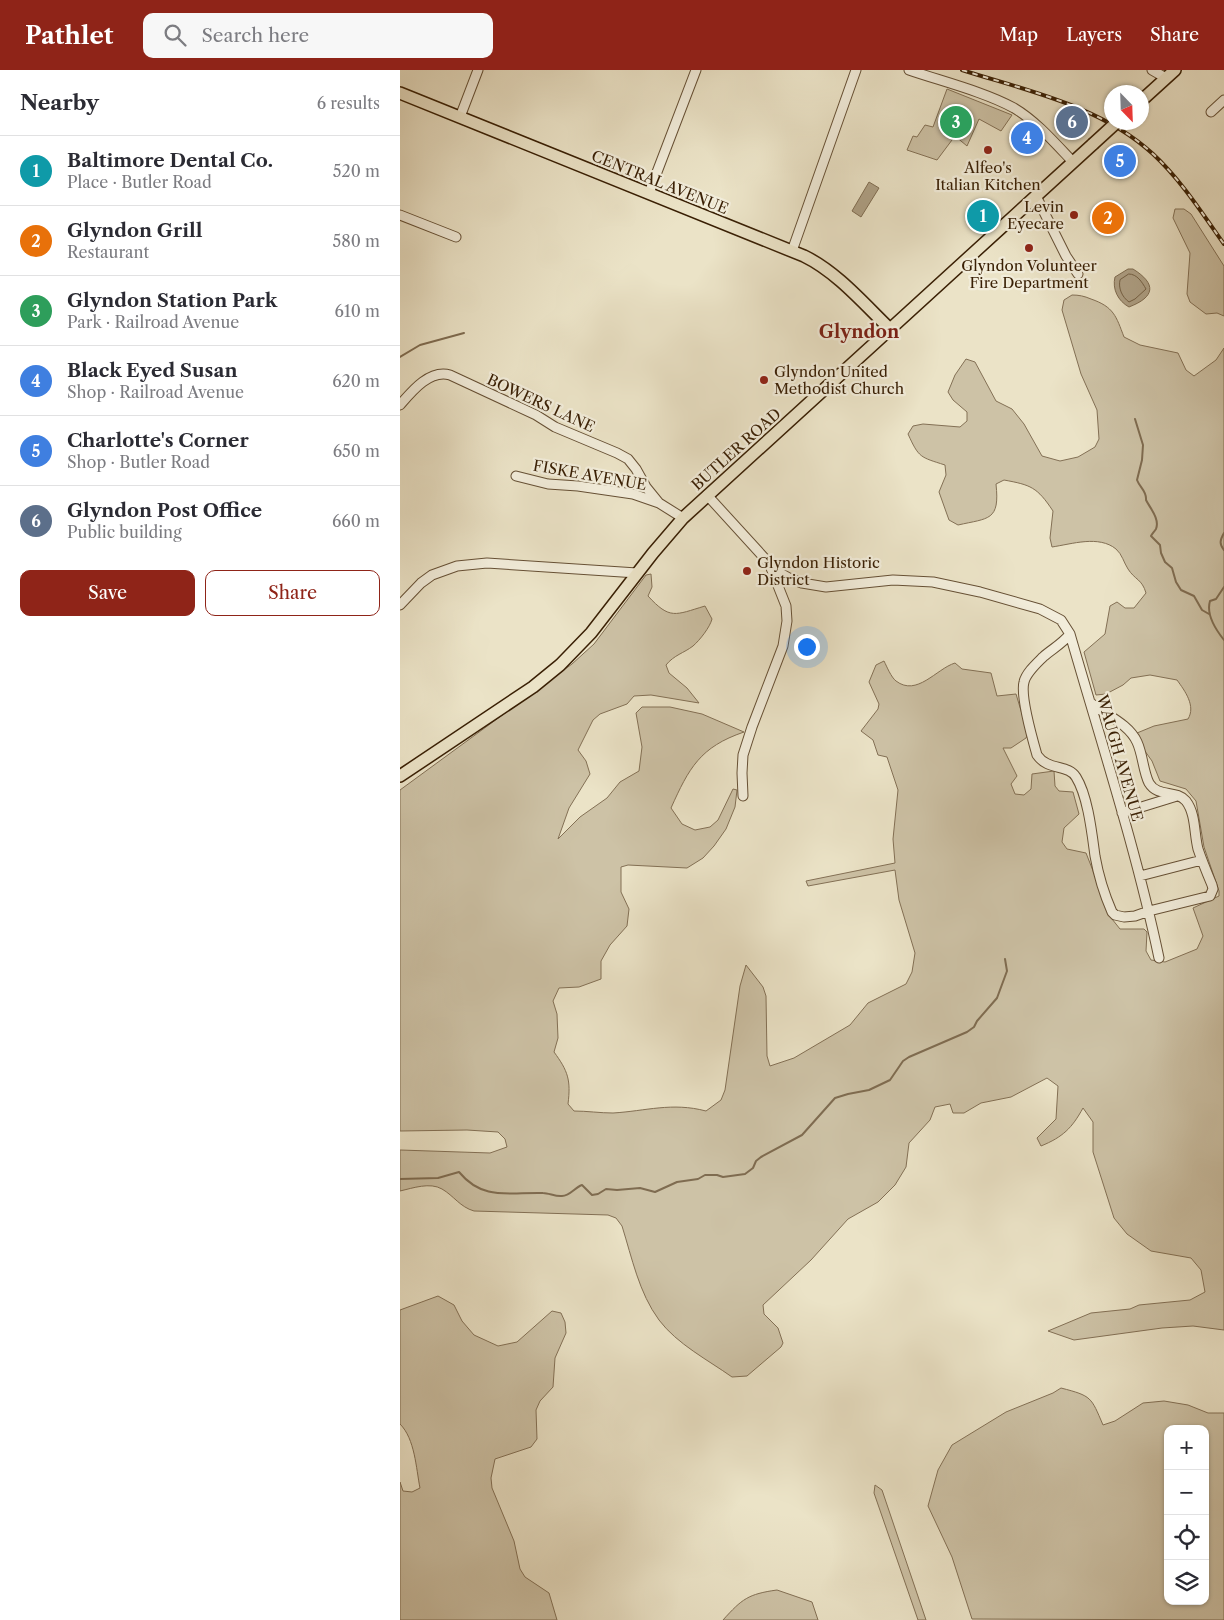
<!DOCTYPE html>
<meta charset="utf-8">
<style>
:root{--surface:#fff;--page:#f7f7f7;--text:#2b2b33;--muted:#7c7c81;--line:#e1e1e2;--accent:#8f2418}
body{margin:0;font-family:"Libre Caslon Text",serif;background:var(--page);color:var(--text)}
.controls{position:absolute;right:15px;bottom:15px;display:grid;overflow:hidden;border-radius:10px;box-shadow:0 1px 4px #0004}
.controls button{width:45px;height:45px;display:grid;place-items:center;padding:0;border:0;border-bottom:1px solid var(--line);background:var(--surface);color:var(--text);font:25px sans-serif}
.compass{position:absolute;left:704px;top:15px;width:45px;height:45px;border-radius:50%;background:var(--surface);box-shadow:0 1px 4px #0004;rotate:157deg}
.you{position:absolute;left:406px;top:576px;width:18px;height:18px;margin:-12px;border:4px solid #fff;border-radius:50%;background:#1a73e8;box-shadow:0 0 0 8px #1a73e833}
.badge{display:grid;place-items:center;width:32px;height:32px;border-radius:50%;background:var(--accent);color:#fff;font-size:16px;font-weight:700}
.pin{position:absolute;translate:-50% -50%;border:2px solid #fff;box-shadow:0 1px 5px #0006}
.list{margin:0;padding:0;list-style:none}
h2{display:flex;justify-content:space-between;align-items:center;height:65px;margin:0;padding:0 20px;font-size:21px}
h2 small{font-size:16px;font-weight:400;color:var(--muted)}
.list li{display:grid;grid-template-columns:32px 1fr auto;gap:15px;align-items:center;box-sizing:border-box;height:70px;padding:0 20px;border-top:1px solid var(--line)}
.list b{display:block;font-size:19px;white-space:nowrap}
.list p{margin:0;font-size:16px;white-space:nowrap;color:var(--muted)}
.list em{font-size:16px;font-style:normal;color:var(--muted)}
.actions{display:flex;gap:10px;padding:15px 20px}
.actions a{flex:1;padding:11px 0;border:1px solid var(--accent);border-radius:10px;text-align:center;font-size:18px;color:var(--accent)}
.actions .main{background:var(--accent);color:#fff}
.icon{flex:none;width:28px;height:28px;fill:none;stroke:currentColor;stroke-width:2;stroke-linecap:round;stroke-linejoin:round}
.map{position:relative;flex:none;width:824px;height:1550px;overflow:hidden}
header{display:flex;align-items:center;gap:30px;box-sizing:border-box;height:70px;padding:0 25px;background:var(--accent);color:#fff}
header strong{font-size:24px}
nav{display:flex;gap:28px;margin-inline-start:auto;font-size:18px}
.search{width:350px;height:45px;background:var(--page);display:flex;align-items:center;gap:12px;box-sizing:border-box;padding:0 18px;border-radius:10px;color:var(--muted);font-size:19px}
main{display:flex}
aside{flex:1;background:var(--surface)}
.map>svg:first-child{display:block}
.green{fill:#cdc2a6;stroke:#837055;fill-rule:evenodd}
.water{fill:#aea085;stroke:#7f6c51}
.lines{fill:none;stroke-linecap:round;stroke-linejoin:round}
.shore{stroke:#746044;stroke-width:1}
.stream{stroke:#7f6c51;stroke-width:2}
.minor-casing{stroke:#665035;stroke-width:11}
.major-casing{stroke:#391f04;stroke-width:14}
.minor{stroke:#f2eddb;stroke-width:9}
.major{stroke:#ebe3c7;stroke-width:11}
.rail-casing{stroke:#391f04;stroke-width:4}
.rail{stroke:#f2eddb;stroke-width:2;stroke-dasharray:5.5;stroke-linecap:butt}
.major-bridge-casing{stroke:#391f04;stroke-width:14;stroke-linecap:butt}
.major-bridge{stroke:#ebe3c7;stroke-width:11}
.poi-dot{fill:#8f2418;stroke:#f2eddb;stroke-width:2}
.labels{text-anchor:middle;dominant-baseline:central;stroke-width:4.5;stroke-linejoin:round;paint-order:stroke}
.poi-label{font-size:15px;fill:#391f04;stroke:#f2eddb}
.street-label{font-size:15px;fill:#391f04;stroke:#f2eddb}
.quarter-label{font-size:18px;font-weight:bold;fill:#7a1f14;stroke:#f2eddb}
</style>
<header>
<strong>Pathlet</strong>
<div class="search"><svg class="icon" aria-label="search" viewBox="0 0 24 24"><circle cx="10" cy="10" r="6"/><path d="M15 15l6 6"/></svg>Search here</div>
<nav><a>Map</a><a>Layers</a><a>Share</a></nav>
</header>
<main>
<aside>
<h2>Nearby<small>6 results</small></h2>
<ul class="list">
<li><span class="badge" style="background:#0f9aa8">1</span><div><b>Baltimore Dental Co.</b><p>Place · Butler Road</p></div><em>520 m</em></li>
<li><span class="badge" style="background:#e8710a">2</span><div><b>Glyndon Grill</b><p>Restaurant</p></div><em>580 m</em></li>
<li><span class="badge" style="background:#2e9e5b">3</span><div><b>Glyndon Station Park</b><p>Park · Railroad Avenue</p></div><em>610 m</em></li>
<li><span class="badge" style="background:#3f7fe0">4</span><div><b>Black Eyed Susan</b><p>Shop · Railroad Avenue</p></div><em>620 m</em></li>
<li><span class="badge" style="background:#3f7fe0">5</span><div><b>Charlotte's Corner</b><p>Shop · Butler Road</p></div><em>650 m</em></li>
<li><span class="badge" style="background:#5c6f8a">6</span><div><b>Glyndon Post Office</b><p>Public building</p></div><em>660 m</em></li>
</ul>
<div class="actions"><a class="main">Save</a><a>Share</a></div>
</aside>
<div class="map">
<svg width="824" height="1550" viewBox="0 0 824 1550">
<rect width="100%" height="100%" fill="#ebe3c7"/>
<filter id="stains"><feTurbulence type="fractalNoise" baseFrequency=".004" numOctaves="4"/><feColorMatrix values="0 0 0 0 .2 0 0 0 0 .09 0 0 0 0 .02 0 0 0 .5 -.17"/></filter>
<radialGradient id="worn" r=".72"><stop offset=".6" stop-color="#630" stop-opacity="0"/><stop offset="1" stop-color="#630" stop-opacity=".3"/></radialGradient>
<path class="green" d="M547 19 612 45 601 61 579 49 567 76 555 66 537 90 507 80 513 66 517 67 525 55 533 57Z
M775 139H784L791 144 824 196V246L817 243 806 244 790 232 787 224 790 183 773 148Z
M672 225C679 225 684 226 691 229 714 237 716 246 724 267L740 275 778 283 786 300 794 306 816 290 824 278V1260L793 1256 762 1258 674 1270 648 1261 691 1243 730 1239 739 1235 790 1230 805 1222 801 1200 791 1188 751 1181 727 1164 714 1148 693 1082V1052L683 1038C672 1058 663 1067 641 1076L637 1068 656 1049 658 1016 647 1008 611 1027 581 1033 564 1043H553L550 1034 535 1037 530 1050 509 1073 506 1097 495 1115 478 1132 448 1149 411 1190 363 1235 364 1244 378 1258 383 1273 381 1277 347 1306 332 1307C308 1290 277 1274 259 1250 239 1223 232 1188 222 1156L216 1148 208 1145 74 1141C60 1137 54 1126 42 1119 30 1112 13 1118 0 1121V1080L90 1083 107 1077 105 1069 98 1062 67 1060 0 1061V720L172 594 194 574 246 505 251 504 252 517 248 526C270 550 275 545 305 536L312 549C310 557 300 570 293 576 284 583 274 585 266 595L269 603 287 618 299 633 251 625 234 626 227 634 200 644 193 650 178 680 186 691 190 704 169 738 158 769 180 747 207 728 220 712 239 701 242 677 236 643 242 637H270L302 644 344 662C300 677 289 698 271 738L282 754 295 760 310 757 318 750 333 719 337 720 335 737 326 759 314 776 303 788 287 798 228 795 221 797V822L229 839 227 856 210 875 201 891V909L179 917 159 918 153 931 157 944 158 968 154 982C168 1001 171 1010 168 1034L174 1041C187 1041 200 1043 213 1043 246 1041 272 1032 306 1041L321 1030 325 1020 340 916 346 895 363 917 366 926 367 986 370 996 394 988 450 955 468 933 506 914 512 902 515 883 499 830 495 800 408 816 406 811 495 793 493 769 498 720 487 687 478 685 473 670 461 661 478 639 479 634 469 612 476 595 484 591C487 597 491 607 496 611 517 627 536 599 555 593L562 599 591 603 597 626 616 624 628 664 626 668 611 678H603L617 706 611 714 615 724 624 725 631 719 632 704 654 701 655 716 659 721 673 722 679 744 664 758 662 772 667 779 686 783 712 849 720 859H744L747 862 746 881 751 890 765 892 797 879 803 866 793 838 819 826V821L804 777 796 731 786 719 760 711 752 691 742 677 737 663 754 656 788 649C796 636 785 621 777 610L750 605 731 608 723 615 706 624 696 625 684 582 705 564 710 536 717 532 725 538H734L746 523C742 509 735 510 728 499 724 493 722 484 716 479 699 465 672 474 652 477L650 468 653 441C637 417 631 415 604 410L596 414C600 451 589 448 558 455L549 450 539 422 546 405 545 395C520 387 519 388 508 364L513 356 523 354 560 357 567 351V342L553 330 548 322 555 305 566 289 575 292 596 331 612 339 624 354 642 386 660 391 678 387 695 377 699 369 697 340 681 304 662 240 664 230Z
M38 1226 54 1235 62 1251 74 1265 98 1276 117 1272 152 1241 161 1243 165 1252 166 1263 155 1288 153 1317 140 1331 136 1340 137 1369 131 1377 95 1389 91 1408 92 1418 114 1471 120 1499 125 1507 149 1523 157 1550H0V1412L3 1421 12 1422 20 1418C16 1398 15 1369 0 1354V1240Z
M661 1318C692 1326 691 1327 703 1355L715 1351 743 1333 764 1331 788 1335 808 1343H824V1550L572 1549 552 1487 528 1436 538 1400 552 1375 606 1342 653 1323ZM768 1359H805V1531H768Z
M475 1415 482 1420 526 1550H518L474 1423Z
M377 1520 412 1532 418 1550H323C342 1529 348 1524 377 1520Z"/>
<path class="water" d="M469 112 479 118 461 147 452 141Z
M728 199H733C757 214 755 227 729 237 718 231 712 219 715 207Z"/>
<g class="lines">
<path class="shore" d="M729 204C737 204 742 212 746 219L735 229 729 232C722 227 718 218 720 210Z"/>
<path class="stream" d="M0 287 20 275 64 263
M735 349 743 375 742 390 737 410C740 418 747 421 746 430 750 438 760 449 756 459 754 462 752 464 751 466L760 475 761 483 765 492 772 498 776 512 781 520 794 526 802 540 809 544
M824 463C820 470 819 474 824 480
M824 517 816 529 810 531C806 544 816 560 824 570
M0 1109 38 1108 59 1102C83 1131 109 1122 143 1123 149 1123 156 1127 162 1126 170 1126 174 1118 182 1115L192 1125 198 1124 206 1119 217 1120 240 1118 255 1122 277 1112 298 1109 305 1105H317L323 1107 345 1104 353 1098 356 1091 361 1087 402 1065 435 1028 448 1024 469 1020 490 1010 503 991 509 987 567 962 574 957 577 951 597 928 607 901 605 889"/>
<g class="minor-casing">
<path id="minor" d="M509 0C541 11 585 22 614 38 636 51 655 73 673 92
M752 0 766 8
M811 42 824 30
M60 47 78 0
M249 123 296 0
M636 126 666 186 678 204
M0 145 56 167
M392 181 456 0
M0 335C12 321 30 299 50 305L136 345 155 357 217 383 228 389 236 399 246 417 259 433
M116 406 148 414 178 416 233 424 259 433 283 448
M307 425 369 493 380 503 389 508 402 513 426 517 493 510 533 512 580 522 640 539 661 550 670 564C701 672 736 779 759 888
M0 535 21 513 32 505 57 496 87 493 237 503
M670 564C662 574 652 579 643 587 636 594 626 603 624 612 620 626 633 671 637 685 648 701 668 694 676 707 688 726 692 764 695 786 698 803 705 826 712 842L715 845 724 847 735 846 749 841 810 826 813 819 812 815C807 803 802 791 798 779 794 764 796 744 786 731 776 719 758 728 749 713 743 701 743 685 737 672 729 654 706 645 691 633
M343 726 342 703 343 685 352 657 383 576 387 551 386 536 369 493
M722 743 777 726
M740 806 802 790"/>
</g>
<g class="major-casing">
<path id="major" d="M0 23 404 186C437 202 464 234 490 259
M742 30 775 0
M0 706 133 617 160 595 191 563 253 483 283 448 693 74"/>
</g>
<use href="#minor" class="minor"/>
<use href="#major" class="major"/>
<g class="rail-casing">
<path id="rail" d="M562 0C628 21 701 36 753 84 781 110 802 143 824 174"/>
</g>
<use href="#rail" class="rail"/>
<g class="major-bridge-casing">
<path id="major-bridge" d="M693 74 717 52"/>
</g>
<use href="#major-bridge" class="major-bridge"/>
</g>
<g class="poi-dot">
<circle cx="588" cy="80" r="5"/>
<circle cx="674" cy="145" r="5"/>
<circle cx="629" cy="178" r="5"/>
<circle cx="364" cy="310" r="5"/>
<circle cx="347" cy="501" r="5"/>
</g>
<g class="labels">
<g class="poi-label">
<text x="588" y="97">Alfeo's<tspan x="588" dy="17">Italian Kitchen</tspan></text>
<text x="664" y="136" text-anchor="end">Levin<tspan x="664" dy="17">Eyecare</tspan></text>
<text x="629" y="195">Glyndon Volunteer<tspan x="629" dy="17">Fire Department</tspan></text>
<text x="374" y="301" text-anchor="start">Glyndon United<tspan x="374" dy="17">Methodist Church</tspan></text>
<text x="357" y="492" text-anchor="start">Glyndon Historic<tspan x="357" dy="17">District</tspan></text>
</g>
<g class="street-label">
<text transform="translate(260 112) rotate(22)">CENTRAL AVENUE</text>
<text transform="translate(141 333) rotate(25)">BOWERS LANE</text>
<text transform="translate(336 379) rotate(-42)">BUTLER ROAD</text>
<text transform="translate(190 405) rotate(10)">FISKE AVENUE</text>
<text transform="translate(720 688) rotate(74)">WAUGH AVENUE</text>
</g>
<g class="quarter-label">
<text x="459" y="262">Glyndon</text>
</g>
</g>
<rect width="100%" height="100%" filter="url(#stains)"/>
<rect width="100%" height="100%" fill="url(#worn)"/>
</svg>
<div class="controls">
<button>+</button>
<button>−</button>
<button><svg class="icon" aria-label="locate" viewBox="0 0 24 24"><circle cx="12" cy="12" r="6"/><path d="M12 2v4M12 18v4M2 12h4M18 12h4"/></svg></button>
<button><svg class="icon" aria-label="layers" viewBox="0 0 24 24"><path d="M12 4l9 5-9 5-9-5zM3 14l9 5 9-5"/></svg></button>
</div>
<svg class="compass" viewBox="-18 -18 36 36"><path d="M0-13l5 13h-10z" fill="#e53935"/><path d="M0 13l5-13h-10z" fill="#7c7c81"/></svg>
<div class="you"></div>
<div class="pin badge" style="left:583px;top:146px;background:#0f9aa8">1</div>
<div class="pin badge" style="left:708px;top:148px;background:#e8710a">2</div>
<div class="pin badge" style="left:556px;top:52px;background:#2e9e5b">3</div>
<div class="pin badge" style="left:627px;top:68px;background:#3f7fe0">4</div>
<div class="pin badge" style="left:720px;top:91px;background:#3f7fe0">5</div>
<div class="pin badge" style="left:672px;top:52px;background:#5c6f8a">6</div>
</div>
</main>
